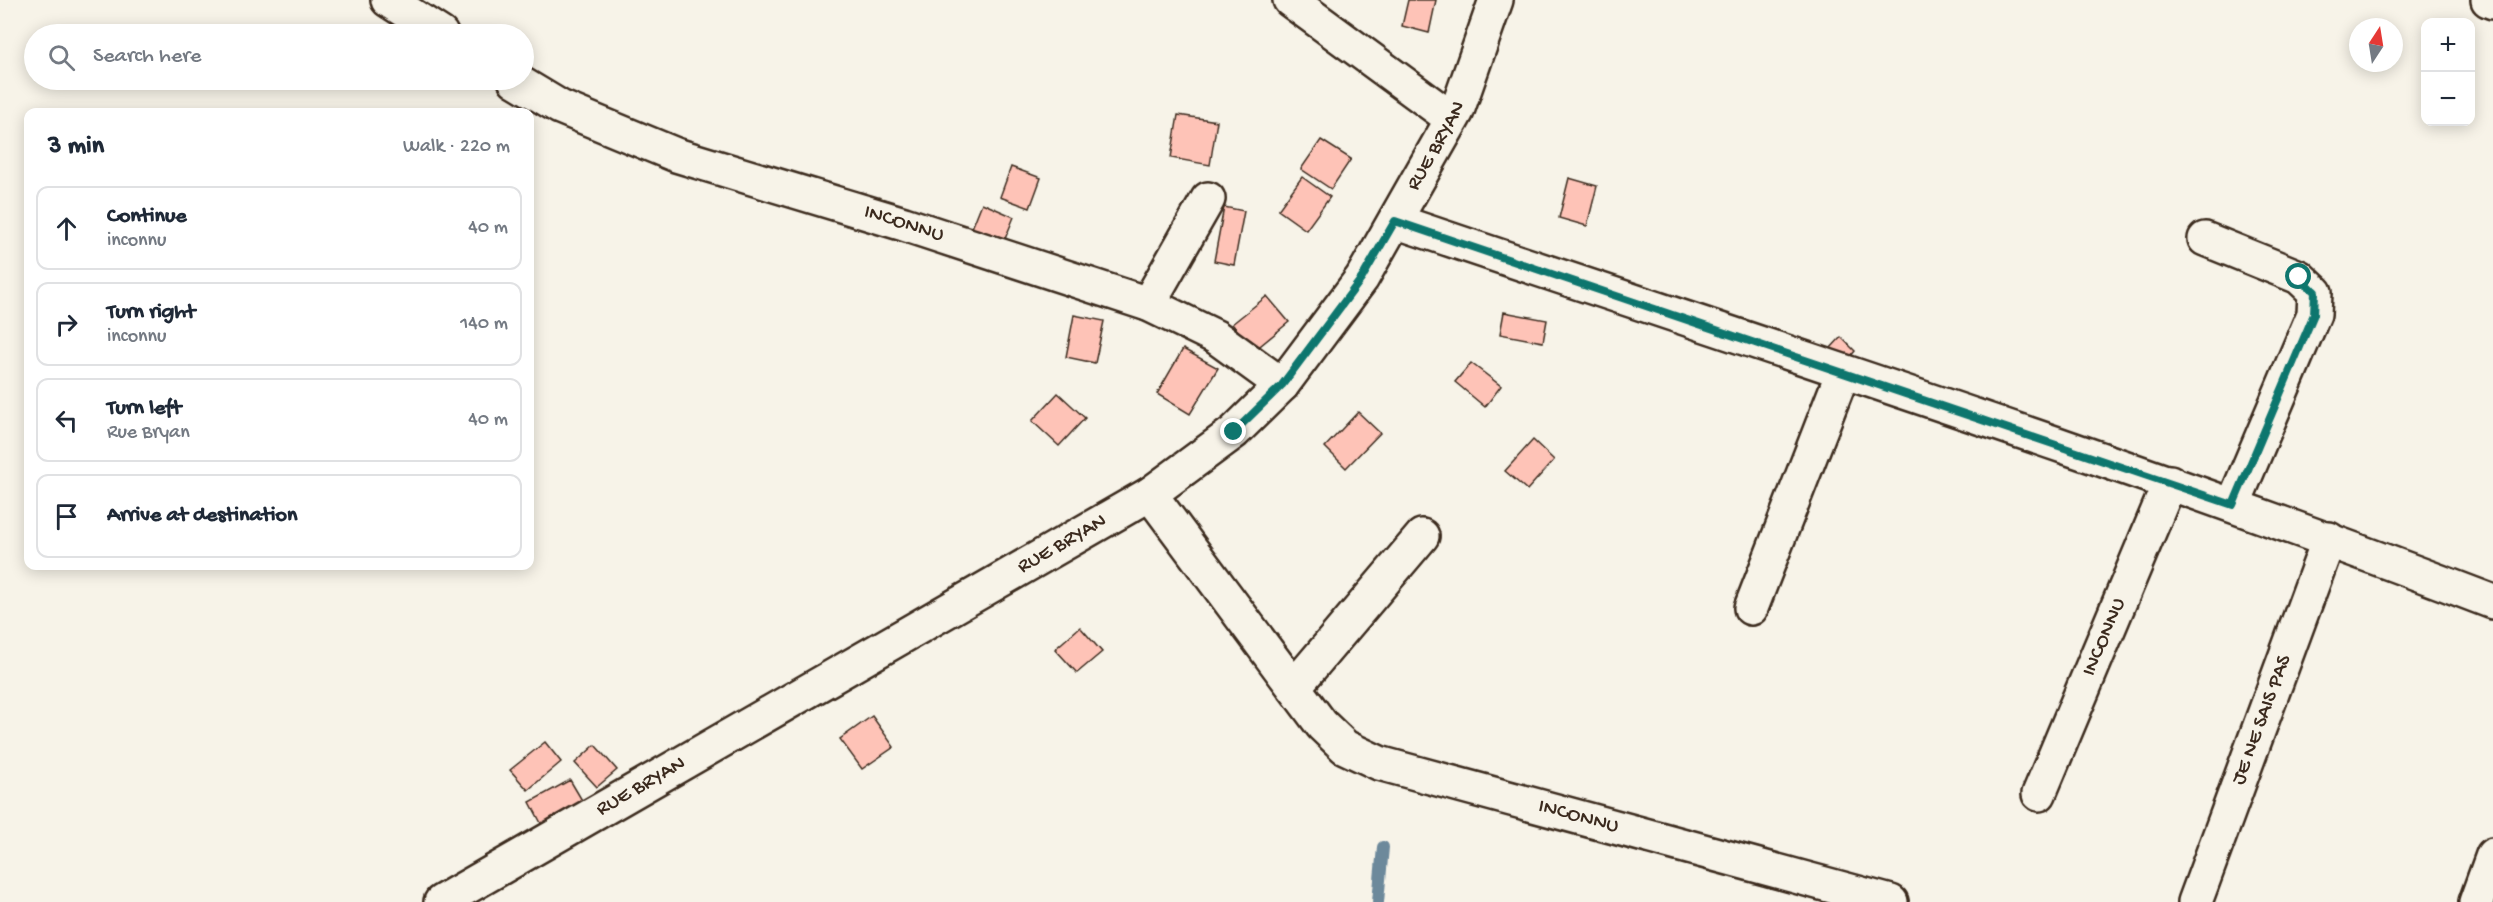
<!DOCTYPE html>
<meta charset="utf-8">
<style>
:root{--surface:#fff;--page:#f2f2f3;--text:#1f2937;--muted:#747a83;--line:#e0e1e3}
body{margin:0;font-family:"Gochi Hand",sans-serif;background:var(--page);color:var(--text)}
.controls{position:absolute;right:18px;top:18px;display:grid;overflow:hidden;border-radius:12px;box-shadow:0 3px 15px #0003}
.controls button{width:54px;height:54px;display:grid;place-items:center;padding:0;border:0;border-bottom:2px solid var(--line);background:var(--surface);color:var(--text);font:30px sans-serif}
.compass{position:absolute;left:2349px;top:18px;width:54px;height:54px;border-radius:50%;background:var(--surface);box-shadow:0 3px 15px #0003;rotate:12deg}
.stop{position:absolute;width:18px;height:18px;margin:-14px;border:4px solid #0f766e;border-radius:50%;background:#fff}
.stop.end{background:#0f766e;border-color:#fff;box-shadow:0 2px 6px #0008}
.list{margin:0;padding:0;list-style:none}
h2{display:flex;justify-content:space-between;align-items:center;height:78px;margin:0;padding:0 24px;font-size:26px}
h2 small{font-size:20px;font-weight:400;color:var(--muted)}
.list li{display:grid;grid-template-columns:39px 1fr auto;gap:18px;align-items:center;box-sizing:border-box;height:84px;margin:0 12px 12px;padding:0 12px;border:2px solid var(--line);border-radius:12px}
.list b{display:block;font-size:22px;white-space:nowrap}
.list p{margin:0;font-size:20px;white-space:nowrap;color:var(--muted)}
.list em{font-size:20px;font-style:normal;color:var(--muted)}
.icon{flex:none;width:33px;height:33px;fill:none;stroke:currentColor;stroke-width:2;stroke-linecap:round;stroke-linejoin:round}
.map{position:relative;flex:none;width:2493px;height:902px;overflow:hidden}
.search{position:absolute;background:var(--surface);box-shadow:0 3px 15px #0003;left:24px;top:24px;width:510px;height:66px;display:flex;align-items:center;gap:15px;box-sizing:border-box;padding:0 21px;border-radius:33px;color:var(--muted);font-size:22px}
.panel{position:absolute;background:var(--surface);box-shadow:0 3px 15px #0003;left:24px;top:108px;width:510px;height:462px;border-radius:12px}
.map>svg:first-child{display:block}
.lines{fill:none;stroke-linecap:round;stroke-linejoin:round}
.stream{stroke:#6d899b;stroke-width:12}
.building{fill:#fec3b7;stroke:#3b2a1e;stroke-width:1.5}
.minor-casing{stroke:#3b2a1e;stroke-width:38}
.minor{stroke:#f7f3e8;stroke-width:33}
.route{stroke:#0f766e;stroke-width:8}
.labels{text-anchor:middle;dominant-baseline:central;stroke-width:6;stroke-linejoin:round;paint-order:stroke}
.street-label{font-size:21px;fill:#3b2a1e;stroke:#f7f3e8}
</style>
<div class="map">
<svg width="2493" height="902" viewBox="0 0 2493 902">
<rect width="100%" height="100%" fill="#f7f3e8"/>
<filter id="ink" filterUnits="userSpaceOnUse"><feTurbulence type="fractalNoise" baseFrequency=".0167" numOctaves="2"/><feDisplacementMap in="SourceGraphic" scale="12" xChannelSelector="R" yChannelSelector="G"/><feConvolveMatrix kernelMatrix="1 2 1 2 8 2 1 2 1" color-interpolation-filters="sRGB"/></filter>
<g filter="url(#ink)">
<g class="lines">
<path class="stream" d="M1378 902 1383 847"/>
</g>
<path class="building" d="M1408 0H1436L1429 33 1402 26Z
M1178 115 1217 121 1210 165 1171 158Z
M1321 140 1351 159 1331 189 1301 169Z
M1011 167 1041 178 1030 208 1000 197Z
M1302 177 1330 197 1306 230 1278 210Z
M1569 178 1597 186 1587 226 1559 218Z
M982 203 1014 217 1000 251 968 238Z
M1224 207 1244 211 1234 265 1214 261Z
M1267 296 1289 322 1255 350 1232 324Z
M1504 312 1547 320 1543 342 1500 334Z
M1074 315 1104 321 1095 363 1066 357Z
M1841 337 1855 351 1845 363 1830 349Z
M1183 349 1218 368 1190 414 1157 394Z
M1471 363 1501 386 1485 407 1455 382Z
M1058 393 1085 418 1059 446 1032 421Z
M1358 412 1380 433 1346 468 1325 447Z
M1533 440 1554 460 1527 490 1505 471Z
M1080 627 1102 652 1077 673 1055 649Z
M872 716 894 747 862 769 840 739Z
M545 742 561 762 528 790 510 770Z
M595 745 617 770 597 787 575 763Z
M570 780 583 802 542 825 530 802Z"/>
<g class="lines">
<g class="minor-casing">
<g id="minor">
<path d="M388 0 441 34"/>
<path d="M1290 0 1452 119"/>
<path d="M2488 0 2493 2"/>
<path id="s1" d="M515 80 560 107 676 155 904 224 1148 304 1216 337 1282 385"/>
<path d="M1395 221C1762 345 2131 463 2493 602"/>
<path d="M2205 239 2299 277 2315 292 2314 314 2233 505"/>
<path d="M1148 304 1208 199"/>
<path id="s2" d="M1150 494 1322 725 1345 747 1379 763 1891 902"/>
<path d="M1751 608 1843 372"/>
<path d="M1294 687 1422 536"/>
<path id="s3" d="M2039 794 2170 482"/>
<path id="s4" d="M441 902 1150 494 1234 432 1282 385 1362 278 1457 111 1496 0"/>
<path id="s5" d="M2195 902 2329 539"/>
<path d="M2476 902 2493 855"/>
</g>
</g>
<use href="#minor" class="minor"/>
</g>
</g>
<g class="lines" filter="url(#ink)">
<path class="route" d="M1234 432 1282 385 1362 278 1395 221 2233 505 2314 314 2315 292 2299 277"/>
</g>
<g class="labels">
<g class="street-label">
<text stroke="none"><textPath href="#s4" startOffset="1275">RUE BRYAN</textPath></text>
<text stroke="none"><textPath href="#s1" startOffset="416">INCONNU</textPath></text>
<text stroke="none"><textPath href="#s4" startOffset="717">RUE BRYAN</textPath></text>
<text stroke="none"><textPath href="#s3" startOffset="170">INCONNU</textPath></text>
<text stroke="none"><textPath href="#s5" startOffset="194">JE NE SAIS PAS</textPath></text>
<text stroke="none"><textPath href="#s4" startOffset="231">RUE BRYAN</textPath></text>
<text stroke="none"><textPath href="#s2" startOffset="564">INCONNU</textPath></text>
</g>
</g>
</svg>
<div class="controls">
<button>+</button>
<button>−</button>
</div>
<svg class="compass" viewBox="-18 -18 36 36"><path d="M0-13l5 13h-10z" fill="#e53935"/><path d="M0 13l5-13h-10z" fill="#747a83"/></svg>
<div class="stop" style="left:2299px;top:277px"></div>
<div class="stop end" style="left:1234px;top:432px"></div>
<div class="search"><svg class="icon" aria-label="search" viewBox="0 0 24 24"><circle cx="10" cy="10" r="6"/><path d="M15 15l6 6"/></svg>Search here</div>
<section class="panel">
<h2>3 min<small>Walk · 220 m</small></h2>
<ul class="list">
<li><svg class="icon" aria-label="ahead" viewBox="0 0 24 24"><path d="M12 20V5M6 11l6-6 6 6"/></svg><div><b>Continue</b><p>inconnu</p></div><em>40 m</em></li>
<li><svg class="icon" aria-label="right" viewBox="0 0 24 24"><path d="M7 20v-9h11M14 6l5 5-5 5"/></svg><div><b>Turn right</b><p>inconnu</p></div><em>140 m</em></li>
<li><svg class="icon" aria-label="left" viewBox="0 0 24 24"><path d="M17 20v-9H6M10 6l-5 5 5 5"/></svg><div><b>Turn left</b><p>Rue Bryan</p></div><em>40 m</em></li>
<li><svg class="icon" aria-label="arrive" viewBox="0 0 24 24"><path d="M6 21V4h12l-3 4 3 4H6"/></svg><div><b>Arrive at destination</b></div></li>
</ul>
</section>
</div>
